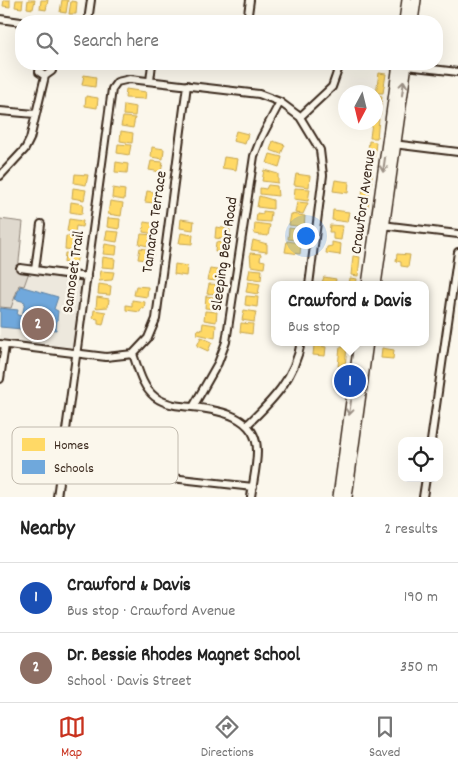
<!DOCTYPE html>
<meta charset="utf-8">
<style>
:root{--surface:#fff;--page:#f2f2f2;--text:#222;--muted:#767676;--line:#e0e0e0;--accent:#c8321e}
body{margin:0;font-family:Dekko,sans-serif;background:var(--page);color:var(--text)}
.controls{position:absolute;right:15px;bottom:15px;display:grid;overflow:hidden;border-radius:10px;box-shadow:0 5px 20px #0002}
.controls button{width:45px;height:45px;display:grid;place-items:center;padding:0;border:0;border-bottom:1px solid var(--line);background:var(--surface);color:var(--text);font:25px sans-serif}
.compass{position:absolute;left:338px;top:85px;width:45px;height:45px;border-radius:50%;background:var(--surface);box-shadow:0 5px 20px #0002;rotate:187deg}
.you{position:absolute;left:305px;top:235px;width:18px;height:18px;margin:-12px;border:4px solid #fff;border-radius:50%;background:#1a73e8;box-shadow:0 0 0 8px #1a73e833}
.badge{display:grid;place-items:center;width:32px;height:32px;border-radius:50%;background:var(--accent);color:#fff;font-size:16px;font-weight:700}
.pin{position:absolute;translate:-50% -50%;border:2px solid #fff;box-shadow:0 1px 5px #0006}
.popup{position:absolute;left:271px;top:281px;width:158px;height:65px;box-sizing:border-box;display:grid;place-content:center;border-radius:10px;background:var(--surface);filter:drop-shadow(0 1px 4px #0005);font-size:16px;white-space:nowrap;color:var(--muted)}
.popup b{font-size:19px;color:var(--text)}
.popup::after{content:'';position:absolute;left:50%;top:100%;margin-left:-10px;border:10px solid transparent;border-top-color:var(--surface)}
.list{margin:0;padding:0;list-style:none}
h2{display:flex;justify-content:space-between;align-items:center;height:65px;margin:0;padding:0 20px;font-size:21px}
h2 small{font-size:16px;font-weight:400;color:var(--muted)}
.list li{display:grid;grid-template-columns:32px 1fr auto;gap:15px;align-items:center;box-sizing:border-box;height:70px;padding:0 20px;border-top:1px solid var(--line)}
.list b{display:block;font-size:19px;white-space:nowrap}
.list p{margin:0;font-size:16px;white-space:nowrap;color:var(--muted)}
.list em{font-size:16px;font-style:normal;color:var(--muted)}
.icon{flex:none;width:28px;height:28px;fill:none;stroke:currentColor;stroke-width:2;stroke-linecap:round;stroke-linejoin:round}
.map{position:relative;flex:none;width:458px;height:497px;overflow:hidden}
.search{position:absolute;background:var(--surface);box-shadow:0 5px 20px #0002;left:15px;right:15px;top:15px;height:55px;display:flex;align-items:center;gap:12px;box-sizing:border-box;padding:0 18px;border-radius:20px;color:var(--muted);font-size:19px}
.sheet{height:205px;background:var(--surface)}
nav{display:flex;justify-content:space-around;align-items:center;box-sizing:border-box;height:70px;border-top:1px solid var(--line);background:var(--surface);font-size:14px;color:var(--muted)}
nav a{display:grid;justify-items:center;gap:2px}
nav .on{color:var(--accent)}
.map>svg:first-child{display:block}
.built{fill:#ede8dd}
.green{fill:#dfd9ce;stroke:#8d8276}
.homes{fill:#ffd966;stroke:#c4a450}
.schools{fill:#6fa8dc;stroke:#5f82a3}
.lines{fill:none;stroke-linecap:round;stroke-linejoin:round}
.minor-casing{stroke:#3b2a1e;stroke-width:10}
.major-casing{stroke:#3b2a1e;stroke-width:12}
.minor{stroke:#fbf7ec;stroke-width:6}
.major{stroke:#fbf7ec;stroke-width:9}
.oneway{stroke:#9b9085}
.labels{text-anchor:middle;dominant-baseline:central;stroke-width:5;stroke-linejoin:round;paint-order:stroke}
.street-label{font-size:16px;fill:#3b2a1e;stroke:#fbf7ec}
.key{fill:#fbf7ec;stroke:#c1baae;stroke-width:1}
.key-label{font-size:14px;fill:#3b2a1e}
</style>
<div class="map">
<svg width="458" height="497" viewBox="0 0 458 497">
<rect width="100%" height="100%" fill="#fbf7ec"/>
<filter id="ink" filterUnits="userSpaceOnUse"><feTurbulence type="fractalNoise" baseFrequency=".02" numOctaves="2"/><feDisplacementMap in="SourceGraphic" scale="10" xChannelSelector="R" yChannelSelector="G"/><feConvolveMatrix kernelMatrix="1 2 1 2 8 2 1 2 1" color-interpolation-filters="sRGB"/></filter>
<g filter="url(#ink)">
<path class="built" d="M29 272 81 281 74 343 71 347 0 339V307L11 308 19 285 24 286Z"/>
<path class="green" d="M0 219 23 222 18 271 29 272 24 286 19 285 11 308 0 307Z"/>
<path class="homes" d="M4 0H10V7L3 6Z
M16 0H23L22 8 15 7Z
M28 0H35L33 9 27 8Z
M41 0H48L46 10 40 9Z
M62 0H68L66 13 60 12Z
M71 1 77 2 76 14H69Z
M379 73 386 74 383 93H376Z
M84 75 96 77 95 87 82 85Z
M126 89 146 92 145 99 125 98Z
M376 95 382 96 380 115H376Z
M86 96 98 98 97 108 85 106Z
M124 105 136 107 135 116 123 115Z
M123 117 135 118 133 128 121 126Z
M376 119H379L377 138H370L372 122H376Z
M121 131 133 133 132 143 120 141Z
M236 131 248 134 245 144 233 141Z
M273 141 285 145 281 154 270 150Z
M369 141 376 142 374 161 367 160Z
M118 144 131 145 129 155 117 153Z
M152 147 164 149 163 159 151 157Z
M270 154 282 157 279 167 267 163Z
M224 157 238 159 236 170 222 168Z
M151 161 163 162 161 172 149 170Z
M116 162 128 164 127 173 115 172Z
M366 164H373L371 184 364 183Z
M264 170 278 174V183L262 181Z
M75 174 88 175 86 185 74 183Z
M296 174 310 176 309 187 294 185Z
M335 180 349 182 348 193 333 191Z
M268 185 277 186 278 196 260 194V188L266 189Z
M363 186 370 187 368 207 361 206Z
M73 188 86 190 84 200 72 198Z
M113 188 125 190 124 200 112 198Z
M295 188 310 189 308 201 294 199Z
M147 191 160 193 159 199 156 198 154 203 145 202Z
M259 196 273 200V209L257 207Z
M110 201 123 203 121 216 108 214Z
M71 202 83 204 82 214 70 212Z
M297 202 308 203 303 214 295 213Z
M359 209 366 210 364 229H357Z
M333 210 349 212 347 222 332 220Z
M263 211 271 212 270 222 256 221 257 213 263 214Z
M291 214 305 216 304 227 289 225Z
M108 218 120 219 119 229 107 227Z
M69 219 83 221 82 227 76 226 75 233 67 231Z
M181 219 194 221 193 230 180 228Z
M144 222 157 224 155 234 143 232Z
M255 223 270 225 268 236 254 234Z
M330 225 343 226 341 240 333 239V232H329Z
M216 227 230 229 229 240 215 238Z
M289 228 303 230 302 241 288 239Z
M107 231 119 232 117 242 105 240Z
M356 232 363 233 361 252H354Z
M181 233 193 235 192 244 179 243Z
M141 234 154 235 153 241 148 242V246L139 244Z
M66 236 80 238 79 244 73 243V250L65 249Z
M253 240 267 244V252L251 250Z
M287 241 301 243 300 254 285 252Z
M216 242 228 244 227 253 215 252Z
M332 242 341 244 340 255 326 253 327 247 332 246Z
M105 244 117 246 116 255 103 254Z
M140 248 153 250V256H148V260L138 259Z
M65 253 78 254 76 264 64 263Z
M250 253 261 254 260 260 265 261 264 268 251 266Z
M397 254 410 255 408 267 401 266V262L396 261Z
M353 256 360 257 358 276 351 275Z
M103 257 115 259 114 268 102 267Z
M175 264 187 266 186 276 174 274Z
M210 269 223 271V277L220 276 217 281 207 280Z
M250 269 262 270 261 280 248 278Z
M101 271 114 272 112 280 99 281Z
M324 277 336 279 335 285H321Z
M350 278 357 279 356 285H349Z
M248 282 260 284 258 294 246 292Z
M99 284 111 286 110 295 98 294Z
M209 284 222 285 221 293 207 294Z
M136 286 148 287 147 297 134 295Z
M206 296 220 298 219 304 214 305V309L205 308Z
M246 296 258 297 257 307 245 305Z
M97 297 109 299 108 307 96 308Z
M132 300 145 302 144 309 141 308 140 312 126 310V305L132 306Z
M94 310 106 312 103 325 98 324V319L93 318Z
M244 310 256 312 254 322 242 320Z
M205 311 217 312 216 322 204 320Z
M203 323 216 325 215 338 197 334 198 329 202 330Z
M241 323 253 324 252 334 240 332Z
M201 337 212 342 208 351 197 346Z
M314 345 326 347 325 356 313 355Z
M340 347H347L345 367 338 366Z
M382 348 394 350 393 359 381 358Z
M337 370 344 371 342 390 335 389Z"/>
<path class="schools" d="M20 286 58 297 54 309 58 311 56 330 22 326V329L0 327V308L18 310 17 315 22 316 25 302 15 299Z"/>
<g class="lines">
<g class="minor-casing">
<path id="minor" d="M0 19 21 22
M88 21 91 0
M247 21 250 0
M40 64 39 72 45 76 52 71 51 64
M389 64 458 72
M150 81 152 64
M0 111 35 114
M300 117 332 87 340 64
M393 144 458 152
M0 176 25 149 30 139 45 76
M382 225 458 234
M20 268 87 277
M35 270 41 224
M0 344 106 357 133 354
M133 354 148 338 156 319 187 85
M133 354C138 368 142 387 155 397 166 405 179 406 192 407 219 410 257 416 257 451 257 466 253 482 251 497
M0 379 5 345
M193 407 218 363 226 342 254 156 261 138 280 102
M247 425C272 401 295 378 301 342
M431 441 458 252
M62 466 253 487
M57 497 112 89 117 82 130 79 259 94 280 102 300 117 320 150 323 175 309 285
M423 497 426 478"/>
</g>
<g class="major-casing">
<path id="major" d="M404 21 407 0
M413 21 416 0
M367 285 398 64
M376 285 407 64
M338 497 359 342
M347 497 368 342"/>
</g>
<use href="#minor" class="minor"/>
<use href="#major" class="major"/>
</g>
<defs><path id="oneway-shaft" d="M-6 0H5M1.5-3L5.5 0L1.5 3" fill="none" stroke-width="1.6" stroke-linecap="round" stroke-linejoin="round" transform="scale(1.25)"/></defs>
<g class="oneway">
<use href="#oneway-shaft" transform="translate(403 88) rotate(-82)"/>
<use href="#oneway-shaft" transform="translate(384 165) rotate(98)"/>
<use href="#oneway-shaft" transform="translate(350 408) rotate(98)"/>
</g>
</g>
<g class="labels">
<g class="street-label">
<text transform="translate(364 202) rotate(-82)">Crawford Avenue</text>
<text transform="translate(155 222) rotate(-82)">Tamaroa Terrace</text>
<text transform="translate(225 254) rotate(-82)">Sleeping Bear Road</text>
<text transform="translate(74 272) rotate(-82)">Samoset Trail</text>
</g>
</g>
<rect x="12" y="427" width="166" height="57" rx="8" class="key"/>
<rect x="22" y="438" width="23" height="13" fill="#ffd966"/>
<rect x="22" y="460" width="23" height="14" fill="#6fa8dc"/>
<g class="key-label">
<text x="54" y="449">Homes</text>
<text x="54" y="472">Schools</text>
</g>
</svg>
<div class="controls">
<button><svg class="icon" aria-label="locate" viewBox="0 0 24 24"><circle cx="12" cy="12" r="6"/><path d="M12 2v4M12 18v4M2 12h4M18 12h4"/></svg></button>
</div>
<svg class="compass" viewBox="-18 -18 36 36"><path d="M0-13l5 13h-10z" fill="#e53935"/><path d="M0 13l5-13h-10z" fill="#767676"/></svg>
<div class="you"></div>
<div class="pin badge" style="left:350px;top:381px;background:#1a4fb4">1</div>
<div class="popup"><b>Crawford &amp; Davis</b>Bus stop</div>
<div class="pin badge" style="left:38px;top:324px;background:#8d6e63">2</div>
<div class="search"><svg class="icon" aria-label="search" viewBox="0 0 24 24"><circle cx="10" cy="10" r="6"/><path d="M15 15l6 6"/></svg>Search here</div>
</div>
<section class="sheet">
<h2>Nearby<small>2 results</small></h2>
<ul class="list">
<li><span class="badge" style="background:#1a4fb4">1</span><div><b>Crawford &amp; Davis</b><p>Bus stop · Crawford Avenue</p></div><em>190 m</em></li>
<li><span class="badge" style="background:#8d6e63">2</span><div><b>Dr. Bessie Rhodes Magnet School</b><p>School · Davis Street</p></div><em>350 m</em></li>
</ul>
</section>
<nav>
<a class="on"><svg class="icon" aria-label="map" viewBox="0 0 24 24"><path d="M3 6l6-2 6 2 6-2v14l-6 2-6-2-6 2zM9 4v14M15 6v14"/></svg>Map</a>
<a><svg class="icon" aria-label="directions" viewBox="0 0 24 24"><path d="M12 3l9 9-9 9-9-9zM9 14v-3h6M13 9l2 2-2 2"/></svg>Directions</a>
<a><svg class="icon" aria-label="saved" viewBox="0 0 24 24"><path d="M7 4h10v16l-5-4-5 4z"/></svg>Saved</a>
</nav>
